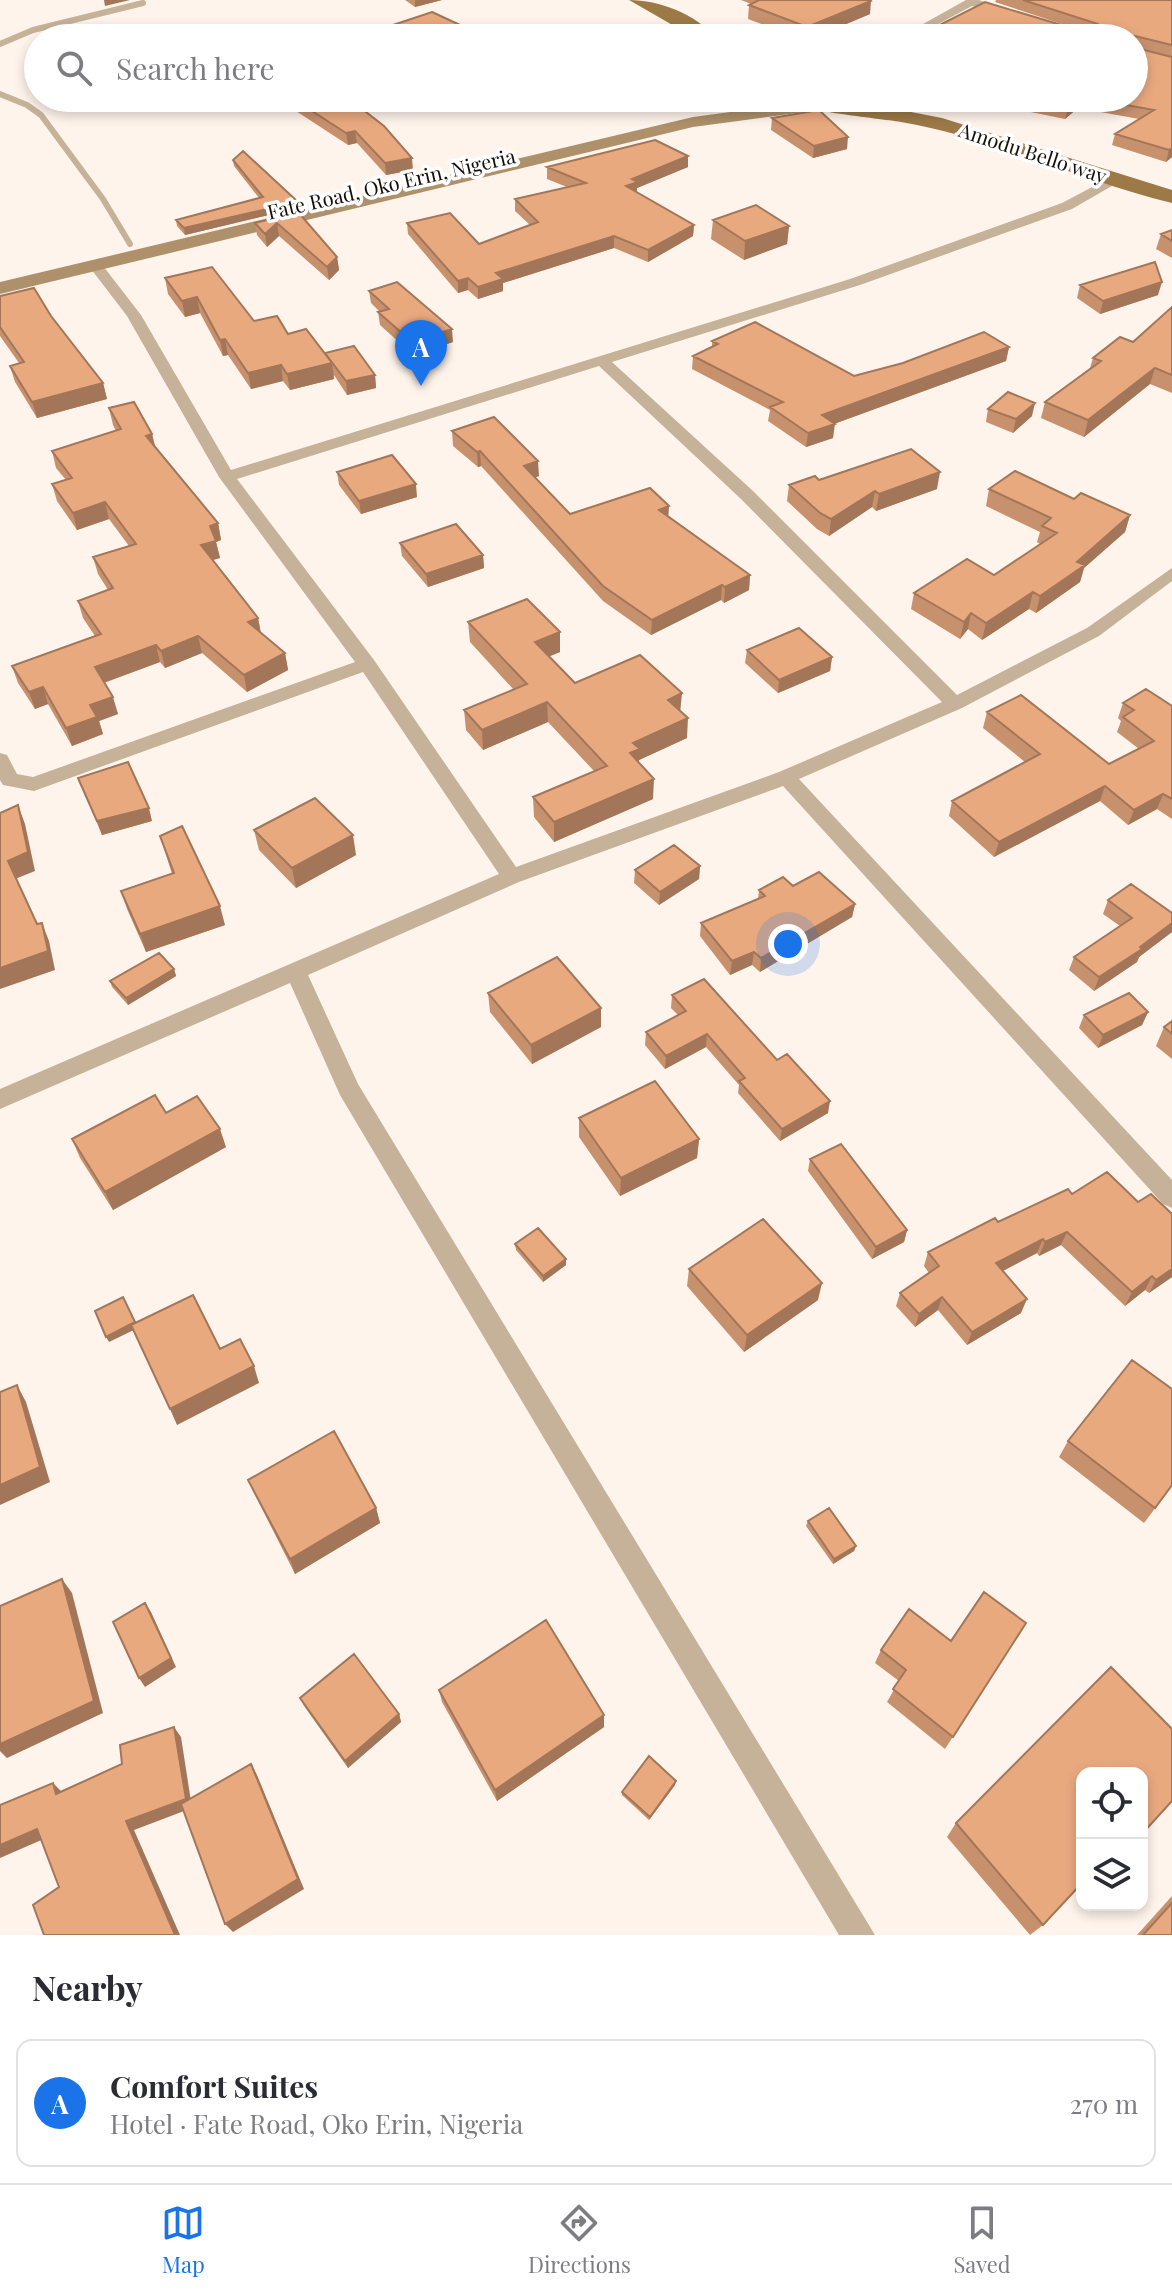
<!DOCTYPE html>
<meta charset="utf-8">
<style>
:root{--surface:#fff;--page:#f2f2f3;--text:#2b2b33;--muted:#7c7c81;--line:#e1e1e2;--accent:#1a73e8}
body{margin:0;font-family:"Playfair Display",serif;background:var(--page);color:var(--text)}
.controls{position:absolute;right:24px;bottom:24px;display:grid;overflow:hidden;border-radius:16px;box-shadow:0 4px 12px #0003}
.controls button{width:72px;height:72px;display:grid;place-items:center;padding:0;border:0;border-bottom:2px solid var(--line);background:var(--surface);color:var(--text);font:40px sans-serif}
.you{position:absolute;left:788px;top:944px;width:28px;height:28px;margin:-20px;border:6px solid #fff;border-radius:50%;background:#1a73e8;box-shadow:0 0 0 12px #1a73e833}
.badge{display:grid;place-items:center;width:52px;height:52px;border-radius:50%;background:var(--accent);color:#fff;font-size:26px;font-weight:700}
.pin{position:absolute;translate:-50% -66px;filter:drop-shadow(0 2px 4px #0008)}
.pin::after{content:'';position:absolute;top:42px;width:28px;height:24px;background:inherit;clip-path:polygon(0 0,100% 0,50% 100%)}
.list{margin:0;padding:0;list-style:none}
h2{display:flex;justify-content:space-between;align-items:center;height:104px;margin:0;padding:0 32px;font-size:34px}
h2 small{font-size:26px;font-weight:400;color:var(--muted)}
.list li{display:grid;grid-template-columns:52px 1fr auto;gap:24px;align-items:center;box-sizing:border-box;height:128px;margin:0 16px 16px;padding:0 16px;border:2px solid var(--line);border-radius:16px}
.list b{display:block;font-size:30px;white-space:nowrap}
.list p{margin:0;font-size:26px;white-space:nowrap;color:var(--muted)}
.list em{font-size:26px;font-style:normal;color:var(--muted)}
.icon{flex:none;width:44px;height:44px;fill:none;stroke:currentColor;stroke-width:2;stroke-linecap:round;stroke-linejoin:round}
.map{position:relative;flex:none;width:1172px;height:1935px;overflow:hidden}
.search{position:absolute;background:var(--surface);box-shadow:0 4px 12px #0003;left:24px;right:24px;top:24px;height:88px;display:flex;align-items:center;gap:20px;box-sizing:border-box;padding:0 28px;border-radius:44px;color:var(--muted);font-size:30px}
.sheet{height:248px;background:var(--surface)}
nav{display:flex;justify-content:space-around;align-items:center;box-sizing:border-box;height:112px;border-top:2px solid var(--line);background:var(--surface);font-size:22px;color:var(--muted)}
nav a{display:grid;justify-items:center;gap:4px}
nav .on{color:var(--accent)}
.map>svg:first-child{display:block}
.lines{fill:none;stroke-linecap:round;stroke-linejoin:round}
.lane{stroke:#c6b298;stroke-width:6}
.street{fill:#c6b298;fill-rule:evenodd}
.secondary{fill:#ae916a;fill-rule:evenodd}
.primary{fill:#9c7947;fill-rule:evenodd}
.wall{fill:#c8916d}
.shaded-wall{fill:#a37659}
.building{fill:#e9a97f;stroke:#a37659;stroke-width:2}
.labels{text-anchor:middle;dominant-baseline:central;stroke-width:7;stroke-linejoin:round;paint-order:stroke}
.far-street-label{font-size:20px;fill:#160e07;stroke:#fff}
</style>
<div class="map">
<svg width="1172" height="1935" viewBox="0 0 1172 1935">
<rect width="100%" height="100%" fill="#fff4ec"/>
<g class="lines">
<path class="lane" d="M0 44 33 30 143 3
M0 94 27 105 41 115 103 199 130 244"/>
<path class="street" d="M966 0H979L1015 13 1009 16 972 6 912 38H898Z
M1113 176 1124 179 1072 209 860 285 612 362 753 491 957 695 1087 628 1172 568V581L1099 636 962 708 799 779 1172 1180V1208L1163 1204 783 786 519 882 308 975 358 1084 875 1935H839L340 1095 290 983 0 1109V1089L499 874 363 672 34 791 3 785 0 780V753L7 755 17 774 33 777 355 662 219 477 127 316 88 265 90 262H100L141 315 231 470 850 279 1062 203ZM599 366 741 499 942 702 779 772 516 867 374 660 237 479Z"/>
<path class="secondary" d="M820 100 829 105 826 109 693 127 0 294V282L693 117Z"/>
<path class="primary" d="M629 0C659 0 696 14 716 38H695Z
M714 98H736L722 107 715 105Z
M782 98H877L879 101 875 105 942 118 1172 190V203C1081 181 994 138 901 122 878 118 794 111 782 98Z"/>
</g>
<path class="wall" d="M405 0H442L415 7Z
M741 0H870V14L813 38H798L748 19 749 5 751 4Z
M996 0H1172V157L1166 162 1112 145 1115 134 1139 119 1078 108 1065 119 1021 110 986 98H1134L1080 30 995 2Z
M393 25 488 38H399L394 35Z
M276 98H348L413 170 386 175 357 143 348 145Z
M518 98H567L531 107Z
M589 98H633L603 108Z
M772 118 847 149 813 158 771 130Z
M688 156V167L637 188V193L694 225 693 236 648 262 614 248 503 283V291L478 299 468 290 458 293 408 234 407 223 479 244 530 225 515 211V199L567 187 547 179V167Z
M233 160 298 208 185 235 177 226 176 220 259 198 234 166Z
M298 212 337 257 339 270 329 280 279 236 267 247 257 235 255 223Z
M713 220 789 226 787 244 744 260 711 239Z
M1172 230V258L1156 249 1161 234Z
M165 278 254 321 288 334 326 354 375 375 376 388 347 395 334 375V379L290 390 283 381 251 389 228 355 223 356 200 313 185 317 168 294Z
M1080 285 1158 295 1100 314 1077 298Z
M369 291 453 342 413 355 380 325 378 312H380L371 303Z
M0 296 103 383 107 399 37 418 15 382 10 366 19 363 0 336Z
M1172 307V393L1150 384 1084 437 1041 418 1045 402 1090 368 1093 358 1133 342Z
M712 341 854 376 1009 347 1006 361 834 424 833 438 806 447 768 421 770 410 692 369 693 356 712 347Z
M109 408 152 434 155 446 218 523 221 540 216 542 220 558 213 560 258 618 261 633 285 653 288 670 247 692 202 653 165 668 160 662 104 683 118 714 99 721 103 734 72 746 48 704 35 709 18 683 12 666 95 636 83 618 78 601 108 590 98 574 93 557 129 546 109 519 77 530 57 501 52 484 66 480 56 468 52 451 116 431 113 425Z
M988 409 1032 416 1013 433 986 422Z
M452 431 539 476 535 477 570 514 669 516 750 575 749 590 724 603 721 600 651 635 603 601 481 466 478 467 453 446Z
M337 472 417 497 361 514 339 485Z
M819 480 937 489 876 511 872 507 829 536 817 529 787 501 789 485Z
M989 489 1074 499 1130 515 1125 532 1084 568 1080 582 1036 613 1029 609 982 640 968 629 960 639 911 609 914 593 994 575 1040 544 1037 542 1040 532 986 506Z
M400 543 483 555 484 568 428 587 402 556Z
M468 622 560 632V652L549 656 575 683 681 711 687 738 639 760V763L653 799 554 842 534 817 533 797 594 771 548 722 483 750 466 730 464 710 514 690 470 642Z
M747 650 832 657 830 671 778 693 745 663Z
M1123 703 1172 706V819L1157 809 1128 825 1100 801 994 857 949 816 952 801 1025 762 983 728 987 712 1109 764 1139 749 1117 732 1121 721 1118 718Z
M78 778 152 821 102 835Z
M254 830 356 855 296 888 259 850Z
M160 836 225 925 146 952 127 909 121 891 172 874Z
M700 866 699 879 659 905 634 883 635 870Z
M793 886 855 904 852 917 760 972 752 965 730 975 700 936 701 923 758 899 759 890Z
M1108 900 1172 913V932L1139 957 1137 962 1094 991 1069 970 1074 957 1120 926 1103 914Z
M174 969 176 976 128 1005 112 987 110 981Z
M488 993 601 1008V1027L532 1064 490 1012Z
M672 995 777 1060 828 1113 780 1141 738 1093 739 1085 706 1047 665 1069 645 1045 646 1032 678 1015 671 1008Z
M1148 1012 1142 1025 1098 1048 1079 1028 1084 1015Z
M1172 1021V1059L1156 1046 1164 1027Z
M166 1113 226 1147 113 1210 80 1158 72 1139Z
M579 1118 699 1139 697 1158 620 1196 579 1137Z
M810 1159 907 1230 904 1242 872 1259 808 1171Z
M1072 1194 1138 1202 1172 1214V1277L1149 1293 1145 1290 1125 1306 1061 1245 1039 1256 1037 1253 1003 1271 1021 1313 967 1345 938 1310 915 1327 896 1306 900 1293 929 1273 924 1266 928 1252 998 1222Z
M515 1244 566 1259V1265L543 1282 516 1250Z
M689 1269 818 1300 744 1352 687 1286Z
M1068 1441 1172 1486 1144 1523 1059 1457Z
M248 1480 376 1508 380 1523 295 1574 255 1495Z
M808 1521 856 1546 854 1551 833 1564 806 1526Z
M1026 1623 945 1749 887 1702 899 1681 875 1663 881 1650 951 1641Z
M439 1690 604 1715V1727L497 1801 442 1702Z
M300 1698 399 1714 401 1722 348 1768 304 1706Z
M1082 1773V1893L1078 1888 1043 1925 1030 1935 947 1837 956 1823Z
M675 1785 649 1820 622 1795V1792Z
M1172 1896V1935H1137Z"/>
<path class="shaded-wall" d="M104 0H130L105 6Z
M415 0H442L415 7Z
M871 1 870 14 813 38H806L807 27Z
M530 98H567L531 107Z
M603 98H633L603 108Z
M1079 98H1080L1078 108 1065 119 1068 108Z
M355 131 357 143 348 145 346 133Z
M848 137 847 149 813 158 814 146Z
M1172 148V157L1166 162 1169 150Z
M688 156V167L637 188V194L626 186 632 179Z
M412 158 413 170 386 175 385 163Z
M298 202V208L185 235 184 228Z
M277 223 279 236 267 247 265 234Z
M694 225 693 236 648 262V250Z
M789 226 787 244 744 260 745 241Z
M614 236V248L503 283V291L478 299V287L496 273Z
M337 257 339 270 329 280 327 267Z
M468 278V290L458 293V281Z
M1162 282 1158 295 1100 314 1103 301Z
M197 297 200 313 185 317 182 301Z
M452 329 453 342 413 355 412 342Z
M225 339 228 355 223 356 220 340Z
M1009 347 1006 361 820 429 822 415Z
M332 363 334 379 290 390 287 374Z
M281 365 283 381 251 389 248 373Z
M1155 368 1150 384 1084 437 1088 420Z
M375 375 376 388 347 395 346 381Z
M103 383 107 399 37 418 32 402Z
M1035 403 1032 416 1013 433 1016 419Z
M835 424 833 438 806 447 808 433Z
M152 434 156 451 146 436Z
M480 451 481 466 478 467 477 452Z
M538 461 539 476 525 481 524 466Z
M940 472 937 489 876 511 879 494Z
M416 484 417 497 361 514 359 501Z
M875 491 872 507 829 536 831 519Z
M105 502 109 519 77 530 73 513Z
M669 506 668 522 659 510Z
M1130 515 1125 532 1084 568 1080 582 1036 613 1040 596Z
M218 523 221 540 216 542 220 558 205 562 201 545 210 526Z
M483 555 484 568 428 587 426 574Z
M750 575 749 590 724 603 725 587Z
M722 585 721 600 651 635 652 620Z
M1033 592 1029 609 982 640 986 623Z
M971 613 968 629 960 639 964 622Z
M258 618 261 635 248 622Z
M560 632V652L536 662 535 642Z
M198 636 202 653 165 668 161 651Z
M156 645 160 662 100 684 95 667Z
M285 653 288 670 247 692 244 675Z
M832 657 830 671 778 693 779 680Z
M43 687 48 704 35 709 29 692Z
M682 693 680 714 668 700Z
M113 697 118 714 99 721 103 734 72 746 66 728 90 705Z
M547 702 548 722 483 750 482 730Z
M688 718 687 738 639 760V769L630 753 633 743Z
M654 779 653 799 554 842V822Z
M1105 786 1100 801 994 857 999 842Z
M1163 794 1157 809 1128 825 1134 810Z
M18 805 25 824 35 871 15 879 8 861Z
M149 808 152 821 102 835 97 821Z
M353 835 356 855 296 888 292 868Z
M700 866 699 879 659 905 660 892Z
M855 904 852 917 760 972 761 958Z
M220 906 225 925 146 952 140 934Z
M42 923 49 941 55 970 0 989V968Z
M1172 923V932L1139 957 1137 962 1094 991 1099 977Z
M754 952 752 965 730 975 732 961Z
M174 969 176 976 128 1005 126 998Z
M601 1008V1027L532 1064 531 1045Z
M1148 1012 1142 1025 1098 1048 1103 1035Z
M707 1034 706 1047 665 1069 666 1056Z
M830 1101 828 1113 780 1141 782 1129Z
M220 1129 226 1147 113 1210 105 1192Z
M699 1139 697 1158 620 1196 621 1178Z
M907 1230 904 1242 872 1259 876 1247Z
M1067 1232 1061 1245 1039 1256 1045 1242Z
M1043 1239 1037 1253 991 1277 996 1263Z
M566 1259V1265L543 1282V1276Z
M1172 1269V1277L1149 1293 1156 1280Z
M1152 1276 1145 1290 1125 1306 1132 1292Z
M822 1283 818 1300 744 1352 747 1335Z
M942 1297 938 1310 915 1327 919 1314Z
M1027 1299 1021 1313 967 1345 972 1332Z
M135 1322 138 1328 109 1342 106 1337Z
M254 1366 259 1383 177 1425 170 1409Z
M17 1385 26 1402 50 1482 0 1505V1485Z
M376 1508 380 1523 295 1574 290 1559Z
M856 1546 854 1551 833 1564 834 1559Z
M62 1579 72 1593 103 1713 7 1758 0 1751V1744Z
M145 1603 151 1612 176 1667 145 1687 139 1678Z
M399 1714 401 1722 348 1768 345 1761Z
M604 1715V1727L497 1801 495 1790Z
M174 1727 181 1737 192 1808 134 1830 180 1935H175L126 1821Z
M251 1764 257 1775 304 1889 233 1932 225 1924Z
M676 1781 675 1785 649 1820 650 1817Z
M53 1783 62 1792 56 1794Z
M37 1829 46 1838 0 1858V1845Z"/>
<path class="building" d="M759 0H870L871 1 807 27 749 5Z
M1023 0H1172V45L1135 36 1136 48 1172 57V148L1169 150 1115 134 1154 110 1087 98H1134V38H914L985 2 1078 30 1099 29 1098 24Z
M432 12 488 38H420L393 25Z
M292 98H348L384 126 412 158 385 163 355 131 346 133Z
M1022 98H1079L1068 108Z
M819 110 848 137 814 146 772 118Z
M655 140 688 156 632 179 638 182 626 186 694 225 648 250 614 236 496 273 503 279 478 287 468 278 458 281 407 223 450 213 479 244 538 222 515 199 586 183 547 167Z
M243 151 298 202 184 228 176 220 263 197 233 160Z
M756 205 789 226 745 241 713 220Z
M298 212 337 257 327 267 277 223 265 234 255 223Z
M1172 230V241L1161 234Z
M1155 262 1162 282 1103 301 1080 285Z
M212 267 254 321 277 316 288 334 306 329 332 363 287 374 281 365 248 373 225 339 220 340 197 297 182 301 165 278Z
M397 282 452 329 412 342 378 312 389 309 369 291Z
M34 288 51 316 103 383 32 402 10 366 24 362 0 327V296Z
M1172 307V375L1155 368 1088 420 1045 402 1101 361 1093 358 1120 337 1133 342Z
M755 322 854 376 903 363 984 332 1009 347 822 415 835 424 808 433 770 407 783 402 693 356 718 344 712 341Z
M354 346 375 375 346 381 325 353Z
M1008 392 1035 403 1016 419 988 409Z
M134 402 152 434 146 436 218 523 210 526 216 541 201 545 258 618 248 622 285 653 244 675 198 636 161 651 156 645 95 667 113 697 90 705 97 717 66 728 43 687 29 692 12 666 101 634 78 601 113 588 93 557 136 544 105 502 73 513 52 484 72 478 52 451 121 429 109 408Z
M494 417 538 461 524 466 570 514 650 488 669 506 659 510 750 575 725 587 722 585 652 620 603 586 480 451 477 452 452 431Z
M911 449 940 472 879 494 875 491 831 519 820 513 789 485 815 476 819 480Z
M392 455 416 484 359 501 337 472Z
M1015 471 1074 499 1081 493 1130 515 1077 562 1085 565 1040 596 1033 592 986 623 971 613 964 622 914 593 967 559 994 575 1057 533 1042 526 1051 518 989 489Z
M456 524 483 555 426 574 400 543Z
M527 599 560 632 535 642 575 683 640 655 682 693 668 700 688 718 633 743 640 749 630 753 654 779 554 822 533 797 607 766 547 702 482 730 464 710 527 684 468 622Z
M799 628 832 657 779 680 747 650Z
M1146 689 1172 706V799L1163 794 1134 810 1105 786 999 842 952 801 1040 754 987 712 1021 695 1109 764 1154 741 1123 717 1134 710 1123 703Z
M128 762 149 808 97 821 78 778Z
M315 798 353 835 292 868 254 830Z
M18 805 28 852 8 861 37 924 42 923 48 951 0 968V813Z
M182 826 220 906 140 934 121 891 174 873 160 836Z
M674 845 700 866 660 892 635 870Z
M819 872 855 904 761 958 754 952 732 961 701 923 765 896 759 890 783 877 793 886Z
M1131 884 1172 913V923L1140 947 1142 949 1099 977 1074 957 1132 918 1108 900Z
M159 953 174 969 126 998 110 981Z
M557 957 601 1008 531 1045 488 993Z
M704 979 777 1060 787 1054 830 1101 782 1129 739 1081 745 1078 707 1034 666 1056 646 1032 686 1011 672 995Z
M1129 993 1148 1012 1103 1035 1084 1015Z
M1172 1021V1034L1164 1027Z
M655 1081 699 1139 621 1178 579 1118Z
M155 1095 166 1113 197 1096 220 1129 105 1192 72 1139Z
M841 1144 907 1230 876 1247 810 1159Z
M1107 1172 1138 1202 1151 1194 1172 1214V1269L1156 1280 1152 1276 1132 1292 1067 1232 1045 1242 1043 1239 996 1263 1027 1299 972 1332 942 1297 919 1314 900 1293 939 1266 928 1252 995 1218 998 1222 1068 1189 1072 1194Z
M763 1219 822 1283 747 1335 689 1269Z
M538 1228 566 1259 543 1276 515 1244Z
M193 1295 220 1349 240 1339 254 1366 170 1409 131 1325Z
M123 1297 135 1322 106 1337 95 1311Z
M1132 1360 1172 1389V1485L1155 1508 1068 1441Z
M17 1385 40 1467 0 1485V1392Z
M334 1431 376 1508 290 1559 248 1480Z
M829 1508 856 1546 834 1559 808 1521Z
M62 1579 94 1701 0 1744V1606Z
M984 1592 1026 1623 953 1737 893 1689 906 1670 881 1650 909 1609 951 1641Z
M145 1603 171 1658 139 1678 113 1622Z
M546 1620 604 1715 495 1790 439 1690Z
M354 1654 399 1714 345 1761 300 1698Z
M1111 1667 1172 1729V1801L1142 1834V1773H1082V1883L1043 1925 956 1823Z
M174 1727 186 1799 126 1821 175 1935H44L33 1905 59 1887 37 1829 0 1845V1805L53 1783 56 1794 122 1764 120 1745Z
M649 1756 676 1781 650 1817 622 1792Z
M251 1764 298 1879 225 1924 181 1804Z
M1172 1903V1935H1143Z"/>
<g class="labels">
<g class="far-street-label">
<text transform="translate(1033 152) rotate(18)">Amodu Bello way</text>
<text transform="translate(391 183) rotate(-13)">Fate Road, Oko Erin, Nigeria</text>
</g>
</g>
</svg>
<div class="controls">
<button><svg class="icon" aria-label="locate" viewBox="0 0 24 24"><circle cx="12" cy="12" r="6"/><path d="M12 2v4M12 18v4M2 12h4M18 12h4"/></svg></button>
<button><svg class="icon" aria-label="layers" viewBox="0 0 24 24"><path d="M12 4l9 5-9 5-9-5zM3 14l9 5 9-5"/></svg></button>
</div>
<div class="you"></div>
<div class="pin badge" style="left:421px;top:386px">A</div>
<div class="search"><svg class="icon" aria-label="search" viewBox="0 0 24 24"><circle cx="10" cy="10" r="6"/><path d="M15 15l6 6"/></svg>Search here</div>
</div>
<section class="sheet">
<h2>Nearby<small></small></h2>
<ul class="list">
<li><span class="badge">A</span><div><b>Comfort Suites</b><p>Hotel · Fate Road, Oko Erin, Nigeria</p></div><em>270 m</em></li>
</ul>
</section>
<nav>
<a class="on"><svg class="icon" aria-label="map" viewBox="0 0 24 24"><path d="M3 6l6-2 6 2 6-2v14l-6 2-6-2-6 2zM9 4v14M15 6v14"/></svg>Map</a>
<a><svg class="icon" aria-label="directions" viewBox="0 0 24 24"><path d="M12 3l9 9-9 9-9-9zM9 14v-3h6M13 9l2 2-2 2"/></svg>Directions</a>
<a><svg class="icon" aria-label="saved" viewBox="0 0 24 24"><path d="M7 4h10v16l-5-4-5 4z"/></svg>Saved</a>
</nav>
